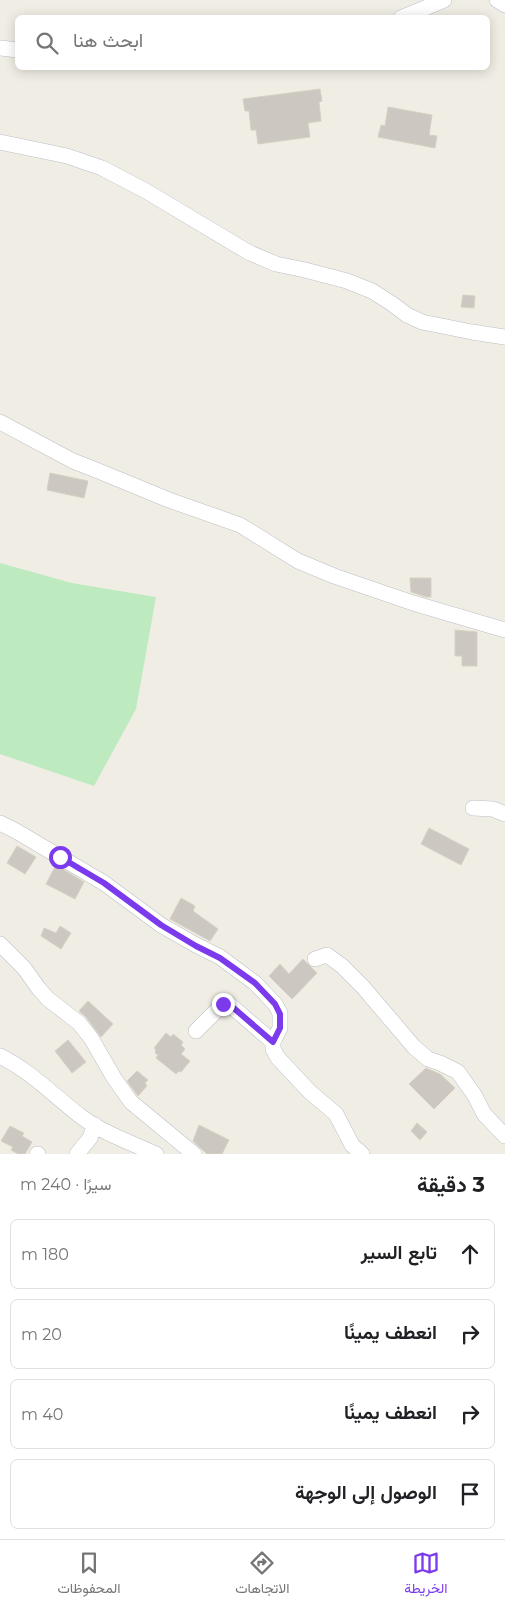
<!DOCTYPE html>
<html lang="ar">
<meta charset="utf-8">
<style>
:root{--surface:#fff;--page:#f2f2f2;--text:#202124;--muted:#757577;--line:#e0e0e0;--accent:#7c3aed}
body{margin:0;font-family:Montserrat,Vazirmatn,sans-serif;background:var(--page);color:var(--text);direction:rtl}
.stop{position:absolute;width:15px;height:15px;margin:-11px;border:4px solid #7c3aed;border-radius:50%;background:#fff}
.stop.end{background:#7c3aed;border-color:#fff;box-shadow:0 1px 5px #0008}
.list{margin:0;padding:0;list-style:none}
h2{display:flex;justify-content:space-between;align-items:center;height:65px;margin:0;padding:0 20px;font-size:21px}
h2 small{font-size:16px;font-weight:400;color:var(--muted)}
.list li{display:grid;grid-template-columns:32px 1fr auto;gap:15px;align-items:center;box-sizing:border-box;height:70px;margin:0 10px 10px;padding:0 10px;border:1px solid var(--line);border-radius:8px}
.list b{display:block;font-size:19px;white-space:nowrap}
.list em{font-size:16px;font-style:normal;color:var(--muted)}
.icon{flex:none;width:28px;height:28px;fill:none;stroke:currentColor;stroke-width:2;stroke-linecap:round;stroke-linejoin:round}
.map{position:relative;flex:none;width:505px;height:1154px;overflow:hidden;direction:ltr}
.search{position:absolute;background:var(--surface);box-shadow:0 2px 12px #0003;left:15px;right:15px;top:15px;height:55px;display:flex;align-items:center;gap:12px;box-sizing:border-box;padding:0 18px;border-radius:8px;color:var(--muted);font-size:19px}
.sheet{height:385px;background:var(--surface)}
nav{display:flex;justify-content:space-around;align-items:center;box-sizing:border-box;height:70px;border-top:1px solid var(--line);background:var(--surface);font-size:14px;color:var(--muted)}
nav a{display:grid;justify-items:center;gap:2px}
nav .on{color:var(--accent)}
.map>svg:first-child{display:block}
.green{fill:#beeac0}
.building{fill:#ccc8c1;stroke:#d6d1c2}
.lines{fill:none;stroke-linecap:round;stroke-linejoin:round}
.minor-casing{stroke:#bcbec5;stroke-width:16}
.minor{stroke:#fff;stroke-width:15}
.route{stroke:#7c3aed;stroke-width:6}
</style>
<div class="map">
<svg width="505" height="1154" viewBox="0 0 505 1154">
<rect width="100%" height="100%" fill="#f0eee4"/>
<path class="green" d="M0 563 72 583 156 597 136 709 94 786 0 754Z"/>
<path class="building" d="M320 89 322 101 319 102 321 121 308 123 310 137 258 144 256 130H251L249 111H245L243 99Z
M388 107 432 115 429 135 437 136 435 148 378 137 381 125 385 126Z
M463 295 475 296 474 308 461 307Z
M50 473 88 481 84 498 47 490Z
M410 578H431V597H426L411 592Z
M455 630 477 632V666H462V656H455Z
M429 828 469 849 461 865 421 844Z
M17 846 36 857 25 874 7 863Z
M56 865 84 882 75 899 46 884Z
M181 898 195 906 193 911 218 929 210 941 170 919Z
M60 926 71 933 61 949 41 936 44 928 56 933Z
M303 959 317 973 292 999 269 976 280 964 289 974Z
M88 1001 113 1024 101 1037 86 1017 79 1011Z
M166 1033 171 1037 173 1034 183 1042 181 1045 185 1049 181 1054 190 1061 181 1072 179 1071 176 1074 156 1058 158 1055 155 1053 156 1050 154 1048Z
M68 1040 86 1062 72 1073 55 1051Z
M426 1068 440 1074 455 1088 434 1109 409 1084Z
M137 1071 148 1080 145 1083 147 1086 138 1096 127 1081Z
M417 1123 427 1132 420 1140 411 1131Z
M199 1125 229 1140 222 1154H207L193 1141Z
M10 1126 24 1133 22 1136 32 1142 25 1154H18L11 1150 13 1147 1 1141Z"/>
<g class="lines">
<g class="minor-casing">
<path id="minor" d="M497 0 505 5
M401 18 444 0
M0 48 18 50
M0 142 67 156 102 168 146 191 248 252 276 264 305 270 347 281 372 291 391 303 407 315 422 322 472 332 505 337
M0 422 73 461 96 470 169 500 240 525 298 561 334 576 413 603 505 630
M473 808 493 809 505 814
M0 823 16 831 104 883 161 925 196 945 220 957 255 983 275 1004 280 1013V1028L273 1042V1049L278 1058 310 1092 336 1114 352 1145 362 1154
M0 944 24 968 39 989 48 999 79 1023 91 1038 114 1078 131 1102 194 1154
M315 959 327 955 342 966 363 987 414 1047 428 1059 440 1063 458 1072 475 1096 484 1114 505 1136
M196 1031 223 1004H229L273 1042
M0 1056C32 1072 55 1097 83 1118 105 1134 132 1143 156 1154
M37 1154H38
M77 1154 90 1138 95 1125"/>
</g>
<use href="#minor" class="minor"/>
</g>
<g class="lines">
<path class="route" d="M60 857 104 883 161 925 196 946 220 958 255 983 275 1004 280 1014V1028L273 1042 229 1004H223"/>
</g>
</svg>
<div class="stop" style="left:60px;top:857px"></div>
<div class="stop end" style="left:223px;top:1004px"></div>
<div class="search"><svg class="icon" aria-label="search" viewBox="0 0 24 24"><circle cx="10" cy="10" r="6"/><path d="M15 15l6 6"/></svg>ابحث هنا</div>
</div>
<section class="sheet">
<h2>3 دقيقة<small>سيرًا · 240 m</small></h2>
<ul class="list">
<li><svg class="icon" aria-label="ahead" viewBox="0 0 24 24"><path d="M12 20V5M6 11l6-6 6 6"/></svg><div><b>تابع السير</b></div><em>180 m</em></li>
<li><svg class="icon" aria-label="right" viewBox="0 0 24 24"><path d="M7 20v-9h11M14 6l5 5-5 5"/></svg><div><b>انعطف يمينًا</b></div><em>20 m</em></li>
<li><svg class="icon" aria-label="right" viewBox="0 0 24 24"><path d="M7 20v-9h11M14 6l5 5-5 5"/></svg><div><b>انعطف يمينًا</b></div><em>40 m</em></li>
<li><svg class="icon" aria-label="arrive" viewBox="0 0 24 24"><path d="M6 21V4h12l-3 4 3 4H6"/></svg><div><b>الوصول إلى الوجهة</b></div></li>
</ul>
</section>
<nav>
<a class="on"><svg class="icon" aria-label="map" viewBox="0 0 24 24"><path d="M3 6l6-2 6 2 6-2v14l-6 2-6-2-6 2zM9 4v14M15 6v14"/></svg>الخريطة</a>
<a><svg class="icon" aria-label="directions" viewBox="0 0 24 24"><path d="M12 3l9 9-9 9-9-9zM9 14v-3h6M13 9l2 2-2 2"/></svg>الاتجاهات</a>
<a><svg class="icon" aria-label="saved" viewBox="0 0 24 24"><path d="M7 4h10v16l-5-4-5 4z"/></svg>المحفوظات</a>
</nav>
